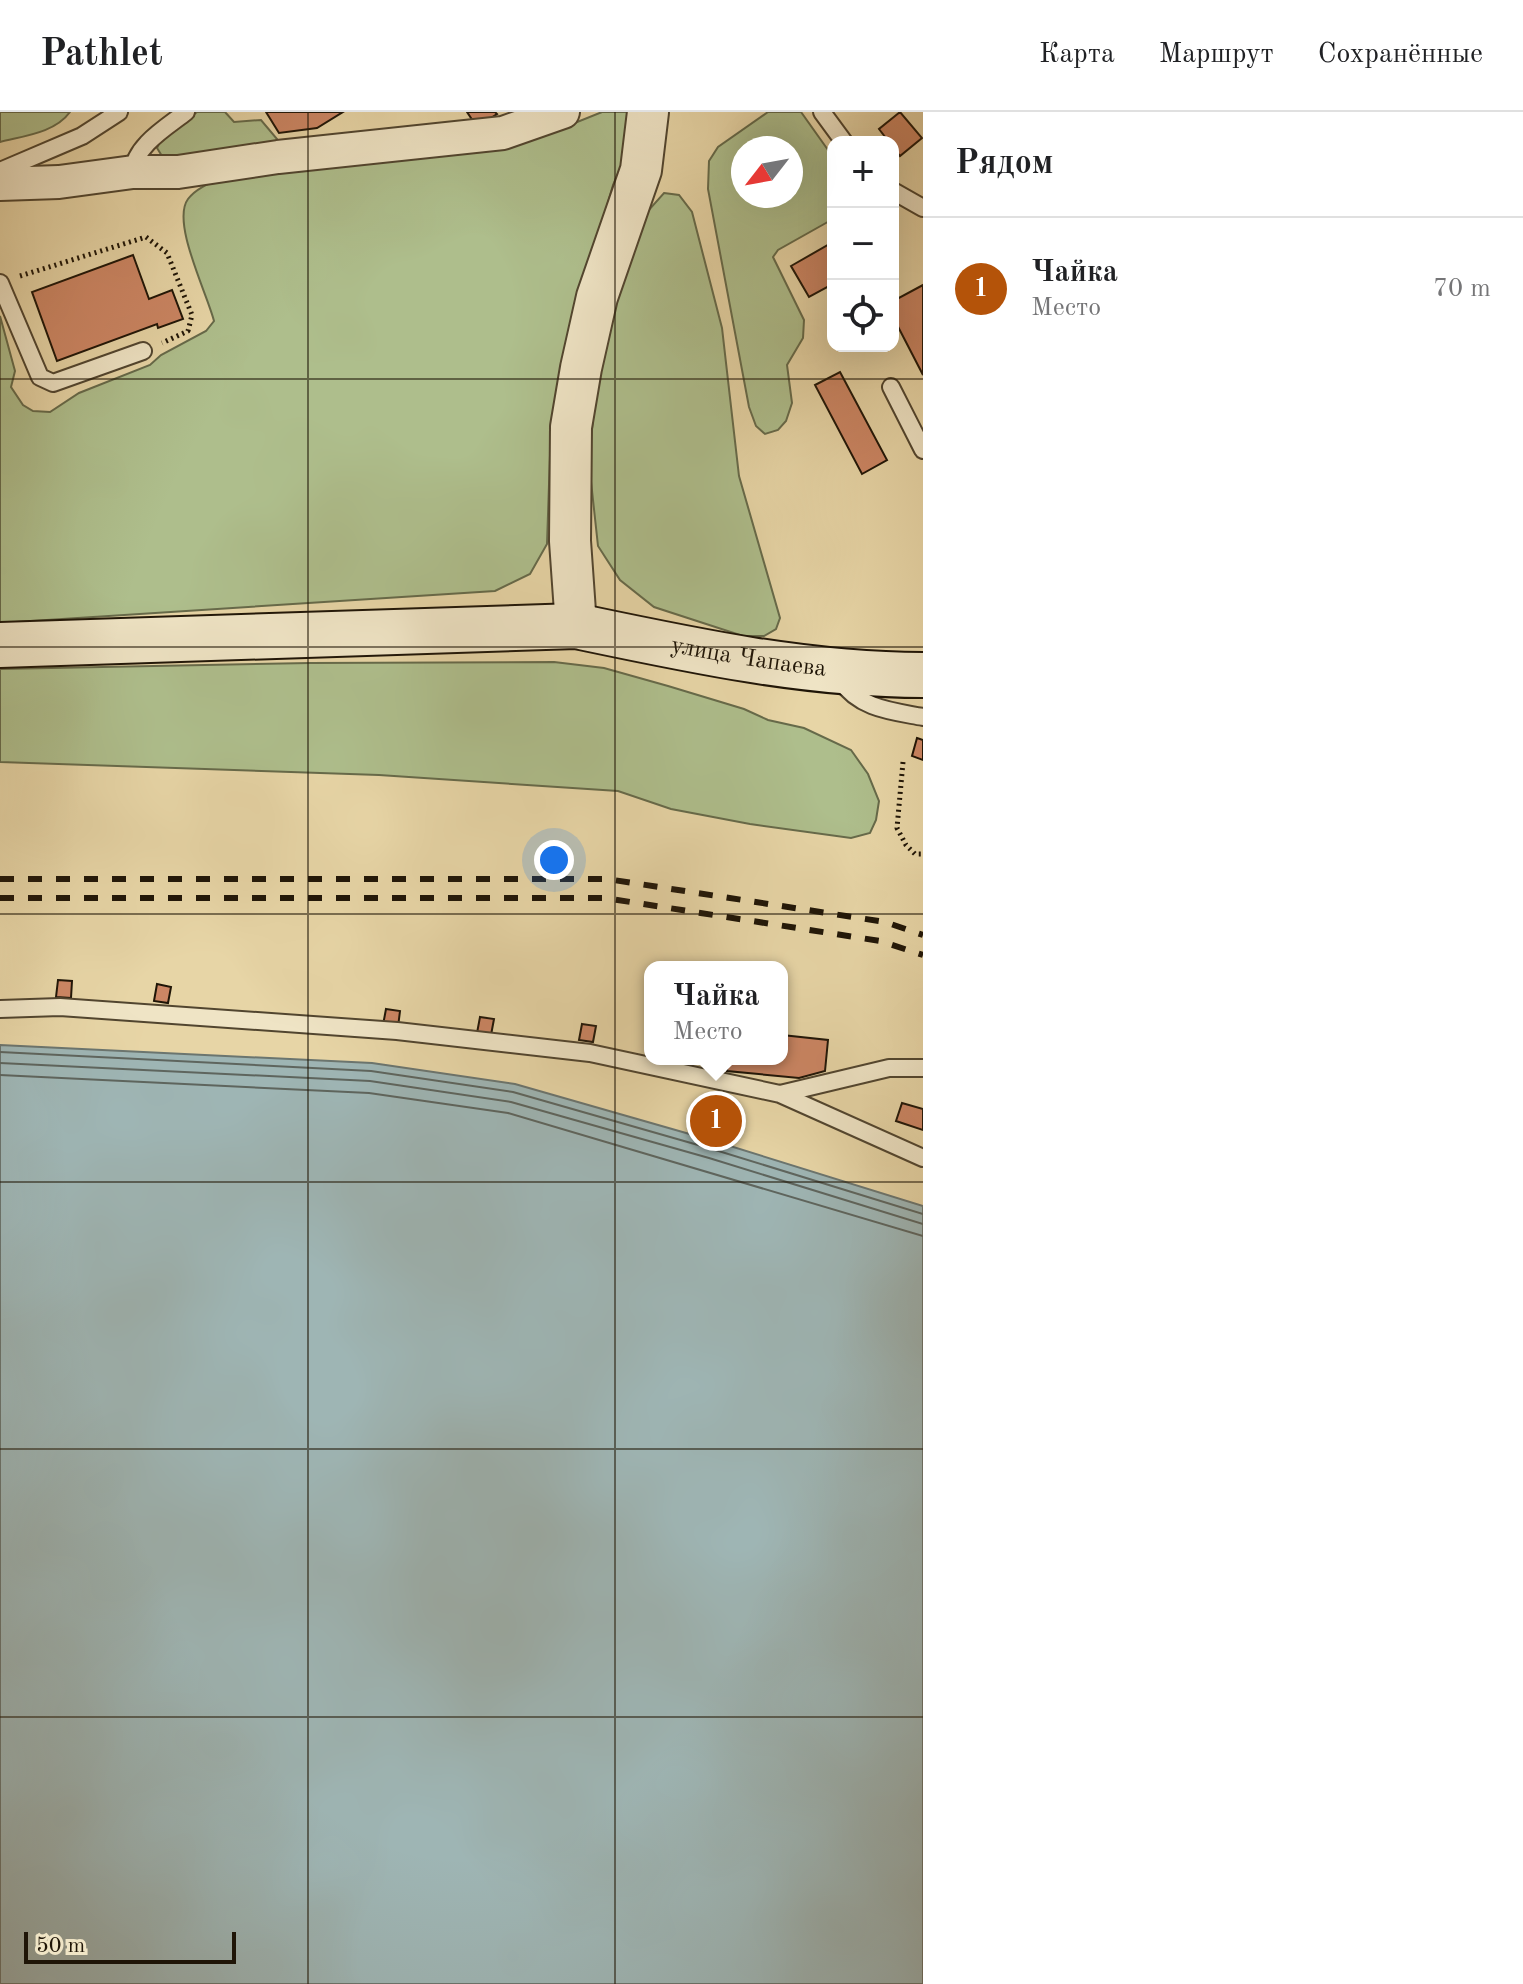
<!DOCTYPE html>
<html lang="ru">
<meta charset="utf-8">
<style>
:root{--surface:#fff;--page:#f6f6f6;--text:#202124;--muted:#757577;--line:#e0e0e0;--accent:#b45309}
body{margin:0;font-family:"Old Standard TT",serif;background:var(--page);color:var(--text)}
.controls{position:absolute;right:24px;top:24px;display:grid;overflow:hidden;border-radius:16px;box-shadow:0 8px 32px #0002}
.controls button{width:72px;height:72px;display:grid;place-items:center;padding:0;border:0;border-bottom:2px solid var(--line);background:var(--surface);color:var(--text);font:40px sans-serif}
.compass{position:absolute;left:731px;top:24px;width:72px;height:72px;border-radius:50%;background:var(--surface);box-shadow:0 8px 32px #0002;rotate:239deg}
.scale{position:absolute;left:24px;bottom:20px;width:212px;box-sizing:border-box;padding-left:8px;border:4px solid #1f1507;border-top:0;font-size:22px;line-height:28px;white-space:nowrap;color:#1f1507;-webkit-text-stroke:6px #efe4c5;paint-order:stroke}
.you{position:absolute;left:554px;top:748px;width:28px;height:28px;margin:-20px;border:6px solid #fff;border-radius:50%;background:#1a73e8;box-shadow:0 0 0 12px #1a73e833}
.badge{display:grid;place-items:center;width:52px;height:52px;border-radius:50%;background:var(--accent);color:#fff;font-size:26px;font-weight:700}
.pin{position:absolute;translate:-50% -50%;border:4px solid #fff;box-shadow:0 2px 8px #0006}
.popup{position:absolute;left:644px;top:849px;width:144px;height:104px;box-sizing:border-box;display:grid;place-content:center;border-radius:16px;background:var(--surface);filter:drop-shadow(0 2px 6px #0005);font-size:26px;white-space:nowrap;color:var(--muted)}
.popup b{font-size:30px;color:var(--text)}
.popup::after{content:'';position:absolute;left:50%;top:100%;margin-left:-16px;border:16px solid transparent;border-top-color:var(--surface)}
.list{margin:0;padding:0;list-style:none}
h2{display:flex;justify-content:space-between;align-items:center;height:104px;margin:0;padding:0 32px;font-size:34px}
h2 small{font-size:26px;font-weight:400;color:var(--muted)}
.list li{display:grid;grid-template-columns:52px 1fr auto;gap:24px;align-items:center;box-sizing:border-box;height:144px;padding:0 32px;border-top:2px solid var(--line)}
.list b{display:block;font-size:30px;white-space:nowrap}
.list p{margin:0;font-size:26px;white-space:nowrap;color:var(--muted)}
.list em{font-size:26px;font-style:normal;color:var(--muted)}
.icon{flex:none;width:44px;height:44px;fill:none;stroke:currentColor;stroke-width:2;stroke-linecap:round;stroke-linejoin:round}
.map{position:relative;flex:none;width:923px;height:1872px;overflow:hidden}
header{display:flex;align-items:center;gap:48px;box-sizing:border-box;height:112px;padding:0 40px;background:var(--surface);border-bottom:2px solid var(--line)}
header strong{font-size:38px}
nav{display:flex;gap:44px;margin-inline-start:auto;font-size:28px}
main{display:flex}
aside{flex:1;background:var(--surface)}
.map>svg:first-child{display:block}
.green{fill:#aebe8c;stroke:#666a4a;stroke-width:2;fill-rule:evenodd}
.water{fill:#9eb5b4;stroke:#6b756f;stroke-width:2}
.lines{fill:none;stroke-linecap:round;stroke-linejoin:round}
.shore{stroke:#5e655e;stroke-width:2}
.building{fill:#cc8664;stroke:#1f1507;stroke-width:2}
.service-casing{stroke:#51452f;stroke-width:20}
.minor-casing{stroke:#51452f;stroke-width:36}
.tertiary-casing{stroke:#51452f;stroke-width:44}
.secondary-casing{stroke:#1f1507;stroke-width:48}
.path{stroke:#1f1507;stroke-width:5;stroke-dasharray:2 4;stroke-linecap:butt}
.service{stroke:#efe4c5;stroke-width:16}
.minor{stroke:#efe4c5;stroke-width:32}
.tertiary{stroke:#efe4c5;stroke-width:40}
.secondary{stroke:#efe4c5;stroke-width:44}
.rail{stroke:#1f1507;stroke-width:6;stroke-dasharray:14 14;stroke-linecap:butt}
.grid{fill:none;stroke:#1f1507;stroke-width:2;stroke-opacity:0.55}
.labels{text-anchor:middle;dominant-baseline:central;stroke-width:7;stroke-linejoin:round;paint-order:stroke}
.street-label{font-size:24px;fill:#1f1507;stroke:#efe4c5}
</style>
<header>
<strong>Pathlet</strong>
<nav><a>Карта</a><a>Маршрут</a><a>Сохранённые</a></nav>
</header>
<main>
<div class="map">
<svg width="923" height="1872" viewBox="0 0 923 1872">
<rect width="100%" height="100%" fill="#e7d5a6"/>
<filter id="stains"><feTurbulence type="fractalNoise" baseFrequency=".0025" numOctaves="4"/><feColorMatrix values="0 0 0 0 .2 0 0 0 0 .09 0 0 0 0 .02 0 0 0 .5 -.17"/></filter>
<radialGradient id="worn" r=".72"><stop offset=".6" stop-color="#630" stop-opacity="0"/><stop offset="1" stop-color="#630" stop-opacity=".3"/></radialGradient>
<path class="green" d="M0 0H70C55 21 23 24 0 30Z
M197 0H225L234 10 261 8 277 27 276 31 176 45 162 44 157 36 160 29Z
M602 0H644L613 73 563 246 551 314 547 432 530 462 495 479 0 511V204L15 259 11 275 23 293 33 299 50 300 79 281 150 253 161 243 206 219 214 209C207 181 171 110 188 87 197 75 213 70 226 64L535 27Z
M768 0H801L833 45V107L778 138 773 145 804 208 803 226 787 253 792 291 786 309 778 318 765 322 756 314 749 295 708 77 709 49 718 35ZM743 36H791V84H743Z
M664 81 679 83 692 100 722 216 739 364 780 506 776 517 764 524H743L654 495 620 468 598 434 589 351 597 262 629 133 647 100Z
M554 550 604 556 668 574 744 597 768 608 804 616 851 638 868 662 879 689 876 708 870 721 851 726 750 712 671 697 618 679 379 663 0 650V557L310 551Z"/>
<path class="water" d="M0 933 372 951 515 972 714 1029 923 1094V1872H0Z"/>
<g class="lines">
<path class="shore" d="M0 940 371 959 513 980 712 1037 923 1102
M0 951 370 969 511 990 709 1046 923 1112
M0 963 369 981 508 1001 923 1124"/>
</g>
<path class="building" d="M266 0H343L317 16 279 21Z
M467 0H495L497 2 477 15Z
M900 0 922 26 900 44 893 35V30H889L879 17Z
M833 130V172L809 185 791 154Z
M133 143 149 187 172 178 183 207 158 216 157 212 57 249 32 180Z
M923 173V263L893 205V189Z
M840 260 887 348 862 362 815 273Z
M917 626 923 628V648L912 644Z
M58 868 72 869 71 886 56 885Z
M157 872 171 875 168 891 154 889Z
M386 897 400 899 398 915 383 913Z
M480 905 494 907 491 923 477 921Z
M582 912 596 914 593 930 579 928Z
M782 923 828 928 825 959 799 966 727 959 728 947H782Z
M902 991 923 997V1018L896 1009Z"/>
<g class="lines">
<g class="service-casing">
<path id="service" d="M822 0 844 30
M0 59 82 24 119 0
M133 60C134 34 167 15 186 0
M893 79 923 96
M0 171 40 265 53 271 143 239
M891 275 923 338
M840 568C860 597 891 599 923 605
M0 897 60 895 397 919 590 941 780 982 889 956H923
M780 982 923 1046"/>
</g>
<g class="minor-casing">
<path id="minor" d="M0 72 59 70 133 60H178L278 45 503 21 563 0"/>
</g>
<g class="tertiary-casing">
<path id="tertiary" d="M576 514 570 429 571 315 581 256 597 185 641 58 648 0"/>
</g>
<g class="secondary-casing">
<g id="secondary">
<path id="s1" d="M0 533 576 514C690 538 806 563 923 563"/>
</g>
</g>
<path class="path" d="M20 164 146 125 167 141 192 203 188 219 162 231
M903 650 897 716 906 733 915 742H923"/>
<use href="#service" class="service"/>
<use href="#minor" class="minor"/>
<use href="#tertiary" class="tertiary"/>
<use href="#secondary" class="secondary"/>
<path class="rail" d="M0 767H607L885 810 923 823
M0 786H605L880 829 923 843"/>
</g>
<path class="grid" d="M308 0V1872M615 0V1872M0 267H923M0 535H923M0 802H923M0 1070H923M0 1337H923M0 1605H923"/>
<g class="labels">
<g class="street-label">
<text stroke="none"><textPath href="#s1" startOffset="752">улица Чапаева</textPath></text>
</g>
</g>
<rect width="100%" height="100%" filter="url(#stains)"/>
<rect width="100%" height="100%" fill="url(#worn)"/>
</svg>
<div class="controls">
<button>+</button>
<button>−</button>
<button><svg class="icon" aria-label="locate" viewBox="0 0 24 24"><circle cx="12" cy="12" r="6"/><path d="M12 2v4M12 18v4M2 12h4M18 12h4"/></svg></button>
</div>
<svg class="compass" viewBox="-18 -18 36 36"><path d="M0-13l5 13h-10z" fill="#e53935"/><path d="M0 13l5-13h-10z" fill="#757577"/></svg>
<div class="scale">50 m</div>
<div class="you"></div>
<div class="pin badge" style="left:716px;top:1009px">1</div>
<div class="popup"><b>Чайка</b>Место</div>
</div>
<aside>
<h2>Рядом<small></small></h2>
<ul class="list">
<li><span class="badge">1</span><div><b>Чайка</b><p>Место</p></div><em>70 m</em></li>
</ul>
</aside>
</main>
